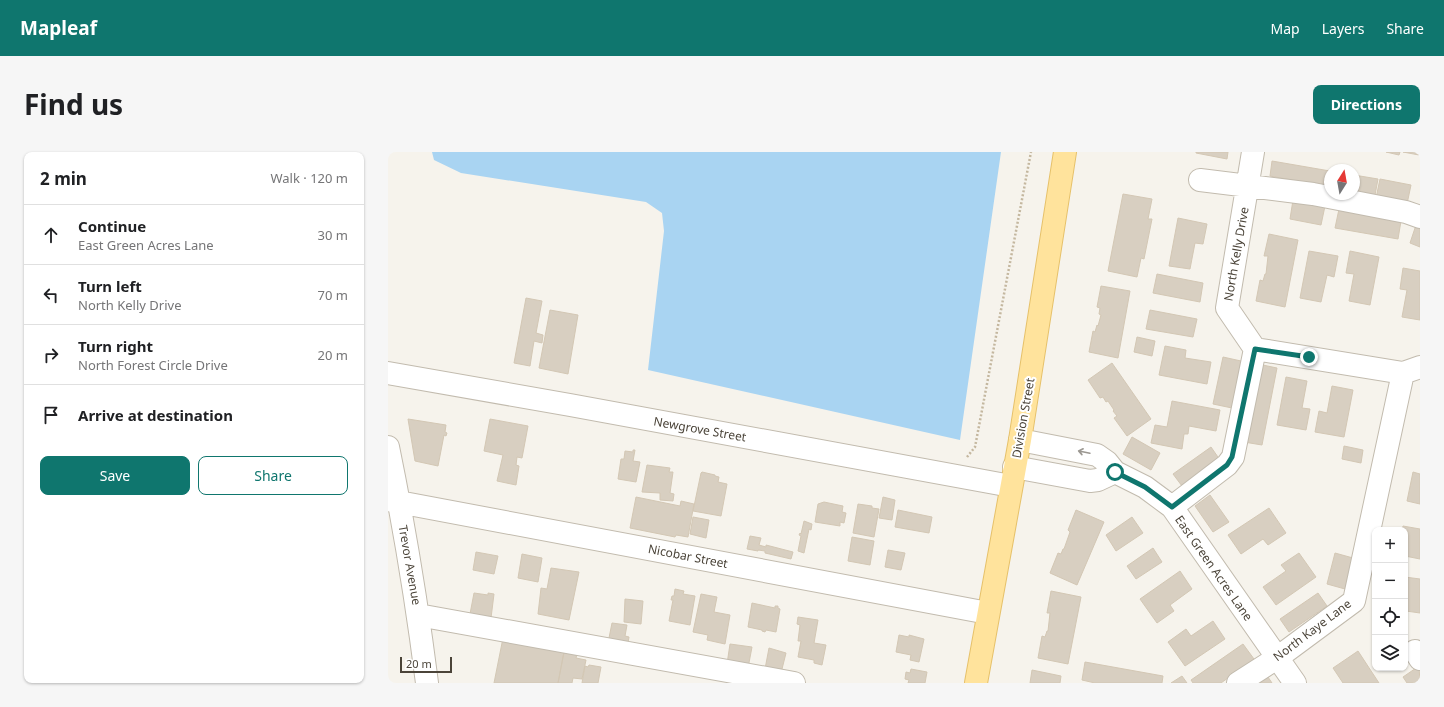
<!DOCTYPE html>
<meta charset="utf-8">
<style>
:root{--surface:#fff;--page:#f6f6f6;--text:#202124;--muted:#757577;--line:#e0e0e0;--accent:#0f766e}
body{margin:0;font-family:"Noto Sans",sans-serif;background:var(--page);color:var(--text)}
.controls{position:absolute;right:12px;bottom:12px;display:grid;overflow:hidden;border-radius:8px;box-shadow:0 1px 3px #0004}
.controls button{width:36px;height:36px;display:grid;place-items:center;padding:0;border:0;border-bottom:1px solid var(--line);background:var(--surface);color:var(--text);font:20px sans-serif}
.compass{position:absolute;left:936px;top:12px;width:36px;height:36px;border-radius:50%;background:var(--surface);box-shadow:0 1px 3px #0004;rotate:11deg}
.scale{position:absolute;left:12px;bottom:10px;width:52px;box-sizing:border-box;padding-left:4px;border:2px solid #4b4439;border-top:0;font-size:11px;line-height:14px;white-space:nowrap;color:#4b4439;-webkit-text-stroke:3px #fff;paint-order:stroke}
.stop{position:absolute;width:12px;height:12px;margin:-9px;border:3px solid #0f766e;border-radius:50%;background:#fff}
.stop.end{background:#0f766e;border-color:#fff;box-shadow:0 1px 4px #0008}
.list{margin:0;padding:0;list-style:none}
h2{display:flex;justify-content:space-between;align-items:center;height:52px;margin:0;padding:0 16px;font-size:17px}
h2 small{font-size:13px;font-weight:400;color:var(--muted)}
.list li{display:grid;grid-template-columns:26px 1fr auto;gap:12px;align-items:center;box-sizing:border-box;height:60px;padding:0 16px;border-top:1px solid var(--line)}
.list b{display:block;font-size:15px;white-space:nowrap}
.list p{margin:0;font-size:13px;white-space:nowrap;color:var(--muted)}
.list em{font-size:13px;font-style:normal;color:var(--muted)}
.actions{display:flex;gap:8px;padding:12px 16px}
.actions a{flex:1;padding:9px 0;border:1px solid var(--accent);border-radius:8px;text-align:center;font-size:14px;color:var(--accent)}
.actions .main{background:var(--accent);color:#fff}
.icon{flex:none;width:22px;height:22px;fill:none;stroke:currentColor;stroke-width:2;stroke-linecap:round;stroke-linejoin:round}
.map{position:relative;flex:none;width:1032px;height:531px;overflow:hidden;border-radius:8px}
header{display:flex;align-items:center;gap:24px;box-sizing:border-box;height:56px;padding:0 20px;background:var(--accent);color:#fff}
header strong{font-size:19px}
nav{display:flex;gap:22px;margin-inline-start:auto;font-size:14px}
.intro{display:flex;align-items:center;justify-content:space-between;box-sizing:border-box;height:96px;padding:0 24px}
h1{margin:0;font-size:28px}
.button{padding:10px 18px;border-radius:8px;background:var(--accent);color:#fff;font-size:14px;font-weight:700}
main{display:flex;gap:24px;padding:0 24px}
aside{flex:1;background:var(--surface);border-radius:8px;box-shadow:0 1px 3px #0004}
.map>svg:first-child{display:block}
.water{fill:#a9d4f2}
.building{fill:#d8cfc1;stroke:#d3c7b4}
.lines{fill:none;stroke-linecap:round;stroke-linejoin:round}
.minor-casing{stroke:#c2bbae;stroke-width:24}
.major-casing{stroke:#e6c16a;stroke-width:24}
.path{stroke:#c4b79f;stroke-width:2.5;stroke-dasharray:2 2;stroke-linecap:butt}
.minor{stroke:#fff;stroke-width:22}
.major{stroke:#ffe39c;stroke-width:22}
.oneway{stroke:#9c9892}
.route{stroke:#0f766e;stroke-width:5}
.labels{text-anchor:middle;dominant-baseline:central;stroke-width:4;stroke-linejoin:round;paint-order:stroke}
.street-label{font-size:12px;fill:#4b4439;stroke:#fff}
</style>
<header>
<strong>Mapleaf</strong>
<nav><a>Map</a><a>Layers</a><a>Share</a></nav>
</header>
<div class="intro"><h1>Find us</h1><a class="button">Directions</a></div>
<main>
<aside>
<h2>2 min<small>Walk · 120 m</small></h2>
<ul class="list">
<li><svg class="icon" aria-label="ahead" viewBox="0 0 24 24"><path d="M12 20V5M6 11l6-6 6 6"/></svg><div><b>Continue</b><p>East Green Acres Lane</p></div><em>30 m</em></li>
<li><svg class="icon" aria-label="left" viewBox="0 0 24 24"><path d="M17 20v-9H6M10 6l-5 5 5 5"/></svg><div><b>Turn left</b><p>North Kelly Drive</p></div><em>70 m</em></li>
<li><svg class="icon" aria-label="right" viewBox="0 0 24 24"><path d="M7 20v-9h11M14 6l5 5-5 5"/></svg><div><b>Turn right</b><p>North Forest Circle Drive</p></div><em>20 m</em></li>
<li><svg class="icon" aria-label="arrive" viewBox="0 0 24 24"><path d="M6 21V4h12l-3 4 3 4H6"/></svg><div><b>Arrive at destination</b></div></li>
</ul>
<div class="actions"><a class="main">Save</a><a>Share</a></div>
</aside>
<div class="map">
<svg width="1032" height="531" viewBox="0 0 1032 531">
<rect width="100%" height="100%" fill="#f6f3ec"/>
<path class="water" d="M44 0H613L572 288 260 218 276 79 274 61 258 50 73 21 46 8Z"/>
<path class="building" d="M808 0H840L839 7 808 1Z
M998 0H1012L1011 3Z
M1015 0H1032L1031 3Z
M884 9 942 19V35L882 24Z
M966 23 990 27 987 43 966 39Z
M992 27 1023 33 1019 52 988 46Z
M735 42 764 47 760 67H764L756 107 753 106 749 125 720 119Z
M905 48 937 54 933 73 902 67Z
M951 57 1013 69 1010 87 947 76Z
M790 66 819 72 815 92 807 91 802 117 781 114Z
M1028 73 1032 75V95L1022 91Z
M881 82 910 88 897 155 868 149 872 128 875 129 877 122H878L880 104H876Z
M921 99 950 104 946 125 939 123 933 150 912 146Z
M962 99 991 105 982 153 961 149 966 122 958 121Z
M1015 116 1032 119V168L1014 165 1019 138 1012 137Z
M769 122 815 131 812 150 765 141Z
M713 134 742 139 730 206 701 200 705 179 707 180 709 173 710 174 713 163 711 162 712 156 709 155Z
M138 146 154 149 148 181 155 183 154 191 146 189 142 214 126 211Z
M162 158 190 163 180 222 151 216Z
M762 158 809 167 805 185 758 177Z
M749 185 767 189 764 204 746 200Z
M777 194 798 198 797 206 823 210 819 232 771 223Z
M835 205 853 209 844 256 825 252Z
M724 211 763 267 739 284 726 266 729 264 725 259 726 258 720 249 718 250 715 245 712 246 700 228Z
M870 212 889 216 874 293 856 290Z
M898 225 919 229 914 256 922 257 918 278 889 273Z
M944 234 965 238 956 285 927 280 931 259 939 261Z
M784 249 832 258 828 279 801 274 800 282H796L794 297 763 291 767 273 779 275Z
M20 267 58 273 57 280 59 281 58 284 56 283 50 314 27 309Z
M102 267 140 274 134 306 129 305 128 313 131 314 128 333 109 329 115 303 96 299Z
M744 285 772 301 763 318 735 302Z
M956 294 975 298 973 311 954 307Z
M823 295 832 308 794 334 785 322Z
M245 298H247L245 309 252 310 248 330 230 327 233 307H236L237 299 245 300Z
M259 313 282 316 281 320H285L282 341 286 342 285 349 272 348V341L254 340Z
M314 320 327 323V324L331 325 330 330 339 332 333 364 305 359 313 321Z
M1025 320 1032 322V352L1019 349Z
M822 343 841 370 825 380 807 354Z
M248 345 292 354 293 349 306 352 300 385 288 383 287 385 242 376Z
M495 345 507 348 504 368 491 366Z
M436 350 455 354 454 360 458 361 456 371 452 370V374L427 370 430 352Z
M470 352 484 354V356L491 357 486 385 465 381Z
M881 356 898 381 880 393 875 387 853 402 840 383Z
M510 358 544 365 541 381 507 375Z
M688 358 716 370 689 433 662 421 670 401 673 402 675 397H676L682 380 680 378Z
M305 365 321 368 318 386 302 382Z
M744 365 755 381 728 399 718 383Z
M416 369 424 372 423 378 421 377 416 401 410 399 413 384 411 383 412 381 413 382Z
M1015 374 1032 377V407L1017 404V378H1014Z
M362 384 373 386 371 393 378 395V393L405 400 403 407 377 401V399L370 398V399L359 397Z
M464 385 486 389 482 413 460 409Z
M765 396 774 410 748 427 739 414Z
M500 398 517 401 513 418 497 415Z
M88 400 110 404 106 422 85 418Z
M911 401 928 425 888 453 875 435 898 419 893 413Z
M947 401 965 406 957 437 939 432Z
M134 402 154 406 150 430 130 426Z
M163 416 191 420 181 468 150 462 153 436 159 437Z
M792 419 804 437 782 453 786 459 769 471 752 447Z
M1017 425 1032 427V461L1018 459Z
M287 437 296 439 295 442 307 444 302 473 281 469 285 448H283L284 444H286Z
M663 439 693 445 680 512 650 506 654 484 657 485 659 479H660L662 461H659Z
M86 441 100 443V441L106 442 103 466 82 462Z
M930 441 939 454 901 480 892 467Z
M313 442 329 445 326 460 342 463 337 492 319 488 320 483 305 480Z
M237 447 255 449 253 472 236 470Z
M364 451 387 456V454H390V456L392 457 388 480 378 478 377 480 374 479V478L360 475Z
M410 465 430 468 426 491 438 493 434 513 426 511V508L410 505 413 489H410L412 473 409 472Z
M825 469 837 487 797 514 780 490 798 477 803 484Z
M224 471 239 473 237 484 241 485 240 491H220Z
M511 483 521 485V483L536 487 531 510 522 508 523 503 508 500Z
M115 486 176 500 170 531H106Z
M342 492 364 495 360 516 339 512Z
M855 492 866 507 833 531H805L803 528Z
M381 496 398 501 393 521 377 517Z
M970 499 991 531H955L945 516Z
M176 500 189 502 188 506 198 508 194 527 185 526 184 531H170Z
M697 510 775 524 774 531H707L694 528Z
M201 513 213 515 210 531H194L197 514 200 515Z
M1031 514 1032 531H1019L1015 525Z
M523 517 539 520 537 531H520L521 528 517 527 518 520 522 521Z
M644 518 673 524 672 531H642Z
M878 522 884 531H865Z
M794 524 799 531H783Z"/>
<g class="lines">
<g class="minor-casing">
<path id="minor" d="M812 28 925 42 1018 60 1032 65
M867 197 1015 221 1032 215
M0 221 182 253 623 334
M632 288 709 303 719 310 727 320 757 335 784 355 907 531
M0 295C16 373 29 452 39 531
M626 315 702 329 710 328 727 320
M0 348 600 461
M784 355 839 313 845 305 867 197 839 156 865 0
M30 463 406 531
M1027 499 1032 507
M850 531 889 506 966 449 1015 221"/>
</g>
<g class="major-casing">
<path id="major" d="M588 531 632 288 677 0"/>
</g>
<path class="path" d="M579 305 587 295 643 0"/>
<use href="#minor" class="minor"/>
<use href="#major" class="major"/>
</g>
<defs><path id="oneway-shaft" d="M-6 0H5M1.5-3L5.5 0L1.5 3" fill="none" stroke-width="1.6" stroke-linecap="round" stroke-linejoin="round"/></defs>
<use class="oneway" href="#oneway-shaft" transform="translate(696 300) rotate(-168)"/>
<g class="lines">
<path class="route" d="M727 320 757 335 784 355 839 313 844 305 867 197 921 205"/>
</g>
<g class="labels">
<g class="street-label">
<text transform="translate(848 102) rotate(-80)">North Kelly Drive</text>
<text transform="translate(635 266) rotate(-80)">Division Street</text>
<text transform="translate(312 277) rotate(10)">Newgrove Street</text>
<text transform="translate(300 404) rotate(11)">Nicobar Street</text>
<text transform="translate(22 413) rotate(80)">Trevor Avenue</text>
<text transform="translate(826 416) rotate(55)">East Green Acres Lane</text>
<text transform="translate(924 478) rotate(-37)">North Kaye Lane</text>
</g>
</g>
</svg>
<div class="controls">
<button>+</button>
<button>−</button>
<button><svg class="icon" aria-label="locate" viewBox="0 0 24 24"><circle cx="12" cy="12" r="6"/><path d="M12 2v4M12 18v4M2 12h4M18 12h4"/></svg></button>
<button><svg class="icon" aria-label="layers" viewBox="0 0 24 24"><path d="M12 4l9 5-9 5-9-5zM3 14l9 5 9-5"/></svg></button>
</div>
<svg class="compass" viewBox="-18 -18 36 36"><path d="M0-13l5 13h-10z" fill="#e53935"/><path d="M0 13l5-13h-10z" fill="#757577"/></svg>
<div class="scale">20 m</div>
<div class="stop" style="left:727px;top:320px"></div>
<div class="stop end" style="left:921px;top:205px"></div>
</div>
</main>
